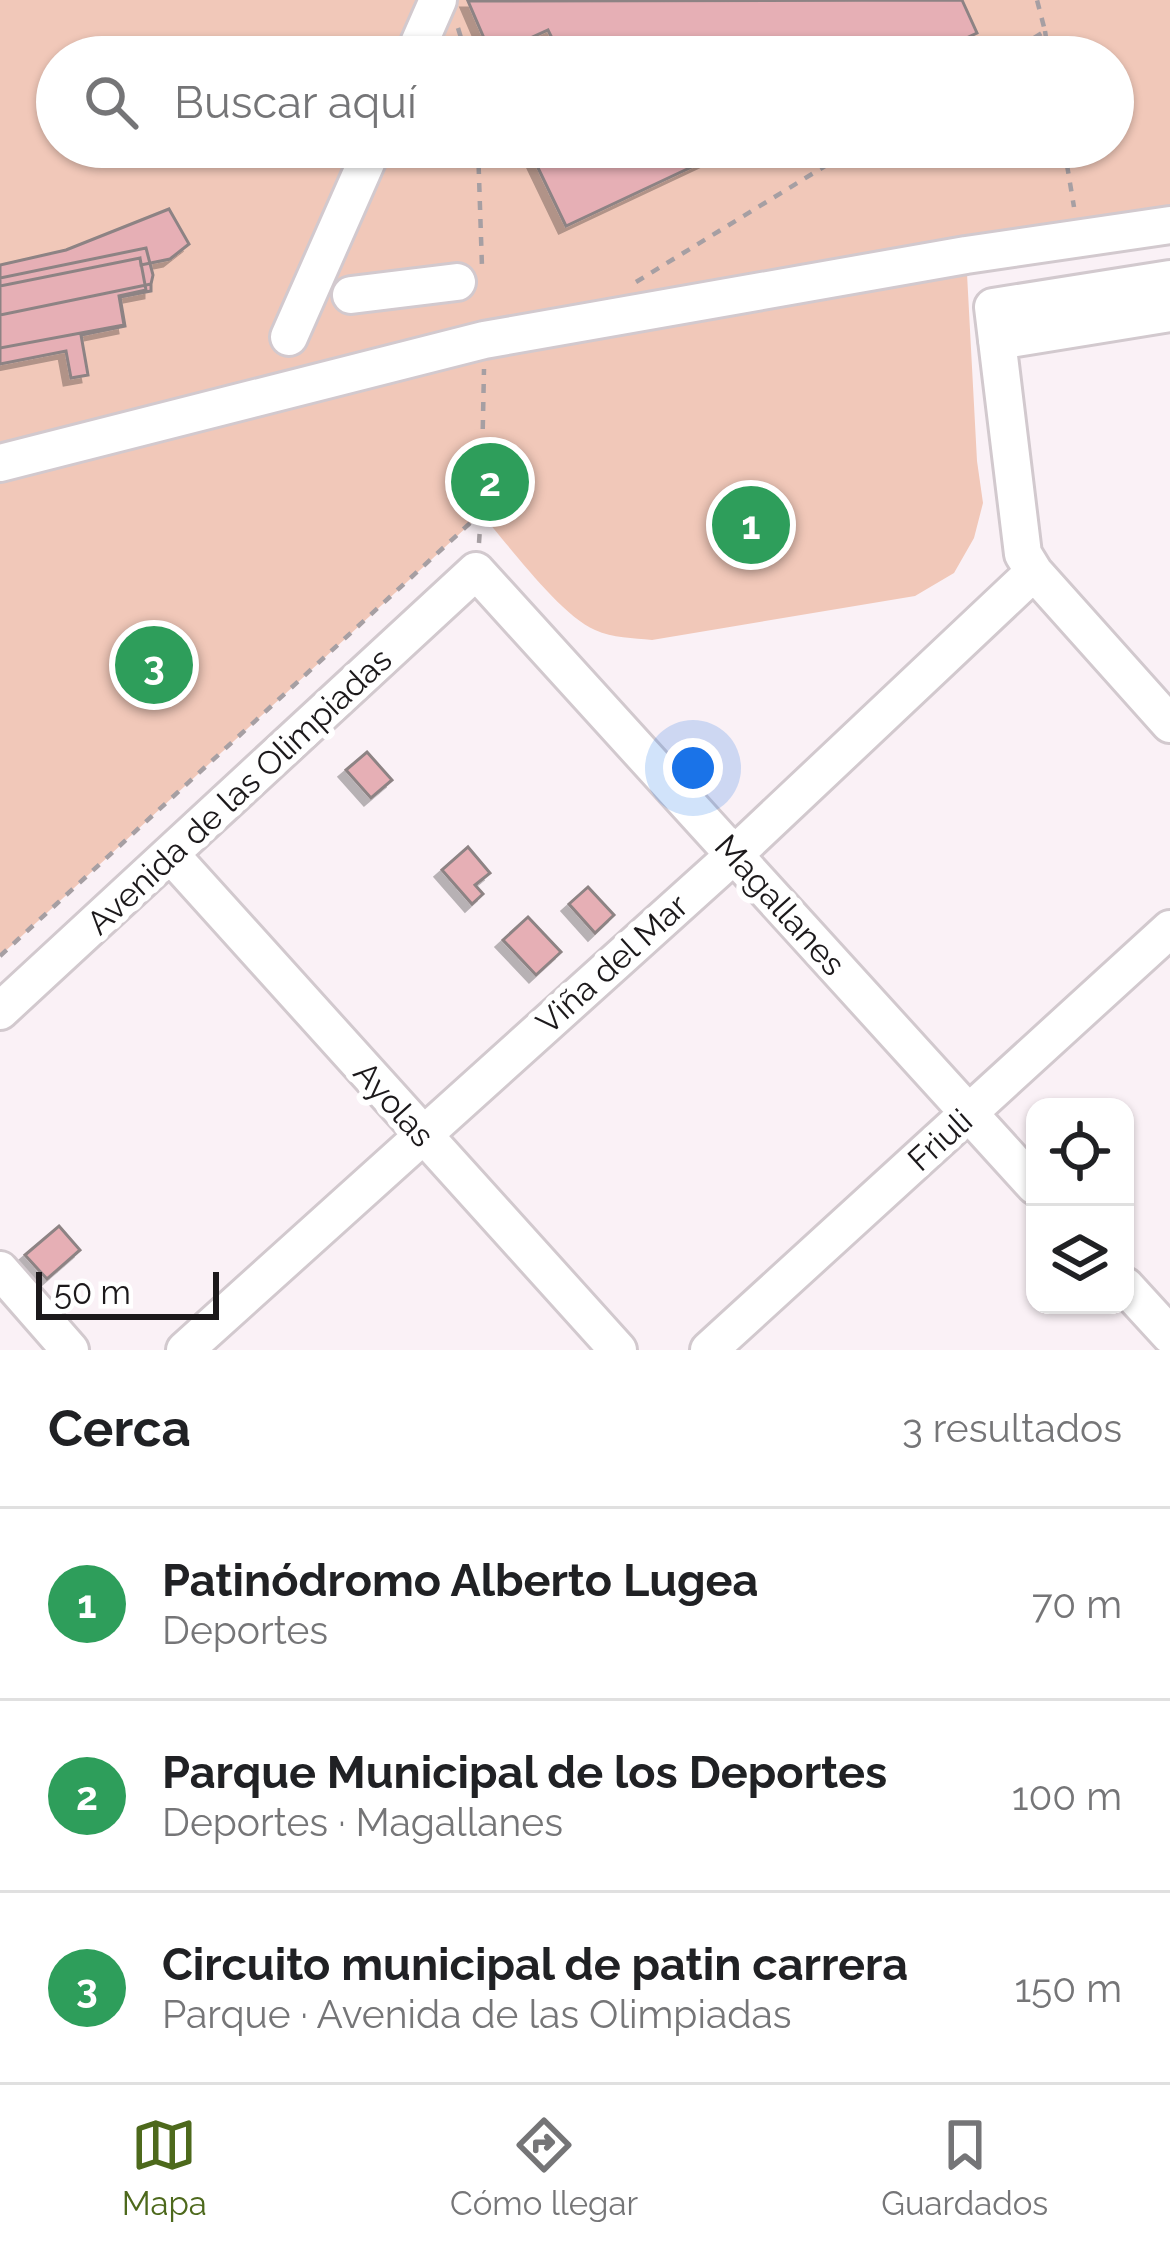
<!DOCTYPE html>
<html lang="es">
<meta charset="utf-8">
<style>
:root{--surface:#fff;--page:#f6f6f6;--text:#202124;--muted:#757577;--line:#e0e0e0;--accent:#4d691c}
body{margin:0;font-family:Raleway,sans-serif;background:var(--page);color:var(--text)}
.controls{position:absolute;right:36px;bottom:36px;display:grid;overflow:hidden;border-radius:24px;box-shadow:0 3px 9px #0004}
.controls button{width:108px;height:108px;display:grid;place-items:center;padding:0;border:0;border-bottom:3px solid var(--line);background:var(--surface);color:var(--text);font:60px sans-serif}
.scale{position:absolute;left:36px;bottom:30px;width:183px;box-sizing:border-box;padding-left:12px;border:6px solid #1c191b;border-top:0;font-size:33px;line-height:42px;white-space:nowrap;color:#1c191b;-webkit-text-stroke:9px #fff;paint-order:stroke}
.you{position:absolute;left:693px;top:768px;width:42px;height:42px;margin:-30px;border:9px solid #fff;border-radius:50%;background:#1a73e8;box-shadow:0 0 0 18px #1a73e833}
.badge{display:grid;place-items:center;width:78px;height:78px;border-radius:50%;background:var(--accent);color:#fff;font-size:39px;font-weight:700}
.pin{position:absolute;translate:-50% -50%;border:6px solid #fff;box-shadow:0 3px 12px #0006}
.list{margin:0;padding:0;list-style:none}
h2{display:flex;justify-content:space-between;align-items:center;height:156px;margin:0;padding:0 48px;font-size:51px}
h2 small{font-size:39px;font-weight:400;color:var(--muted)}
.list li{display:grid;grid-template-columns:78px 1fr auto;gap:36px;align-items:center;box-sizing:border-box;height:192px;padding:0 48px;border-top:3px solid var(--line)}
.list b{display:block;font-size:45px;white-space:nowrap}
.list p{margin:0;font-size:39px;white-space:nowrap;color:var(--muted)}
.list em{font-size:39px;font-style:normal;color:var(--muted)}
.icon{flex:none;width:66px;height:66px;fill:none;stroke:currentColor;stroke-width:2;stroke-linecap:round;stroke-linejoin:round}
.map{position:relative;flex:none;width:1170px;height:1350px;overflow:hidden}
.search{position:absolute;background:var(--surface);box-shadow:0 3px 9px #0004;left:36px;right:36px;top:36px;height:132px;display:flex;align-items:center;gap:30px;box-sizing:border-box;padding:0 42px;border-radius:66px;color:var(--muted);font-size:45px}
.sheet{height:732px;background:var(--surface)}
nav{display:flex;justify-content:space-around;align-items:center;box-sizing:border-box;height:168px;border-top:3px solid var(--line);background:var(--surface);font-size:33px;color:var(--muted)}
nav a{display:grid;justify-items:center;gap:6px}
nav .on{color:var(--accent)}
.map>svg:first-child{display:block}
.green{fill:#f1c8b9;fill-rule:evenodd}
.building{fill:#e6afb5;stroke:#8d8384;stroke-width:3;filter:url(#shadow)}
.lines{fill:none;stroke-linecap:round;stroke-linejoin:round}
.minor-casing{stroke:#d2c9ce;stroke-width:42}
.path{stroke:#a69fa3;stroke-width:4.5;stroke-dasharray:9 9;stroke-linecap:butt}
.minor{stroke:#fff;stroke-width:36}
.labels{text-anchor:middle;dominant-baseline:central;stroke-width:12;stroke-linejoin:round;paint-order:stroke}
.street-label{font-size:33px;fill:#1c191b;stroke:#fff}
</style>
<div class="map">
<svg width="1170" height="1350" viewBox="0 0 1170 1350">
<defs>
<filter id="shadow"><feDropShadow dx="-7" dy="7" stdDeviation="0" flood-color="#0004"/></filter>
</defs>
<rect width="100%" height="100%" fill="#faf1f6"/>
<path class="green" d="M0 0H1170V225L966 255 977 461 983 503 974 538 954 573 915 596 652 640C633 638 613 638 595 630 559 614 509 545 481 514L0 956ZM57 57H1113V147H57Z"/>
<path class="building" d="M962 0 977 33 925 57H522L554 42 548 30 504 50 498 40 487 45 468 1Z
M528 147H734L566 226Z
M169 209 189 244 170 259 141 265 140 258 0 286V265L66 250Z
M146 248 153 275 151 284 0 315V278Z
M140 258 146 290 119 296 124 325 0 348V286Z
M151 284V291L120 297 125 326 81 335 88 375 71 378 66 351 0 364V315Z
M367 752 392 780 371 798 346 770Z
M468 847 490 873 475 885 483 894 472 904 442 870Z
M588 887 614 915 595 933 569 904Z
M528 917 561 952 536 975 503 940Z
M59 1226 80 1250 47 1279 25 1255Z"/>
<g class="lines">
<g class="minor-casing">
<path id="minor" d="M413 57 438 0
M1170 279 993 307 1023 554 1034 572 1170 724
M351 295 457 282
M289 337 373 147
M997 341 1170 313
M0 463 484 340 966 255 1170 225
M171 855 618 1350
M0 1011 476 571 1035 1186
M0 1270 70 1350
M1125 1286 1170 1335
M185 1350 734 855 1034 572
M709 1350 1170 929"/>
</g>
<path class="path" d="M458 28 467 57
M1045 31 1049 57
M1003 57 1045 31 1037 0
M478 147 482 267
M1064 147 1074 207
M636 282 856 147
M479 543 481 513
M0 956 481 513 484 369"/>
<use href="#minor" class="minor"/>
</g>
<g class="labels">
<g class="street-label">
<text transform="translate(239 791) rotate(-43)">Avenida de las Olimpiadas</text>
<text transform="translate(780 905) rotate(48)">Magallanes</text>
<text transform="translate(612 964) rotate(-42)">Viña del Mar</text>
<text transform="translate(394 1104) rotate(48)">Ayolas</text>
<text transform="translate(940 1140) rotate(-42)">Friuli</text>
</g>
</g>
</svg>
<div class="controls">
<button><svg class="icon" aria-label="locate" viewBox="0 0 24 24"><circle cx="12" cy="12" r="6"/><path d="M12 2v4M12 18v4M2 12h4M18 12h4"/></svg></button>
<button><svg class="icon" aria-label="layers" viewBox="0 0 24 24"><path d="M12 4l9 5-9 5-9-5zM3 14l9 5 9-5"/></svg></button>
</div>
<div class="scale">50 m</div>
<div class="you"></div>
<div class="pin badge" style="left:751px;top:525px;background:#2e9e5b">1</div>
<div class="pin badge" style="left:490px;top:482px;background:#2e9e5b">2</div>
<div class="pin badge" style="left:154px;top:665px;background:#2e9e5b">3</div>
<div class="search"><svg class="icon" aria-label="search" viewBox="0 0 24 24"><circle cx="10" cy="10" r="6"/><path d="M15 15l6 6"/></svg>Buscar aquí</div>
</div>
<section class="sheet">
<h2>Cerca<small>3 resultados</small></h2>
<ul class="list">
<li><span class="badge" style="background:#2e9e5b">1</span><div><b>Patinódromo Alberto Lugea</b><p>Deportes</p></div><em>70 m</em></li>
<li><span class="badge" style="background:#2e9e5b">2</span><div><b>Parque Municipal de los Deportes</b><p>Deportes · Magallanes</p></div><em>100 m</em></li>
<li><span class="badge" style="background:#2e9e5b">3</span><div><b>Circuito municipal de patin carrera</b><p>Parque · Avenida de las Olimpiadas</p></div><em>150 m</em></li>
</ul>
</section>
<nav>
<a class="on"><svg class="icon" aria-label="map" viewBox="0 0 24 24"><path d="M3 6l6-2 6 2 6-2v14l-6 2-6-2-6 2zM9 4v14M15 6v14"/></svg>Mapa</a>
<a><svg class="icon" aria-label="directions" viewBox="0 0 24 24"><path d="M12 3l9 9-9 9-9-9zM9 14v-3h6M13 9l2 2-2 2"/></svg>Cómo llegar</a>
<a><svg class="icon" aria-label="saved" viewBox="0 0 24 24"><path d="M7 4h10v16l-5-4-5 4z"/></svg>Guardados</a>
</nav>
